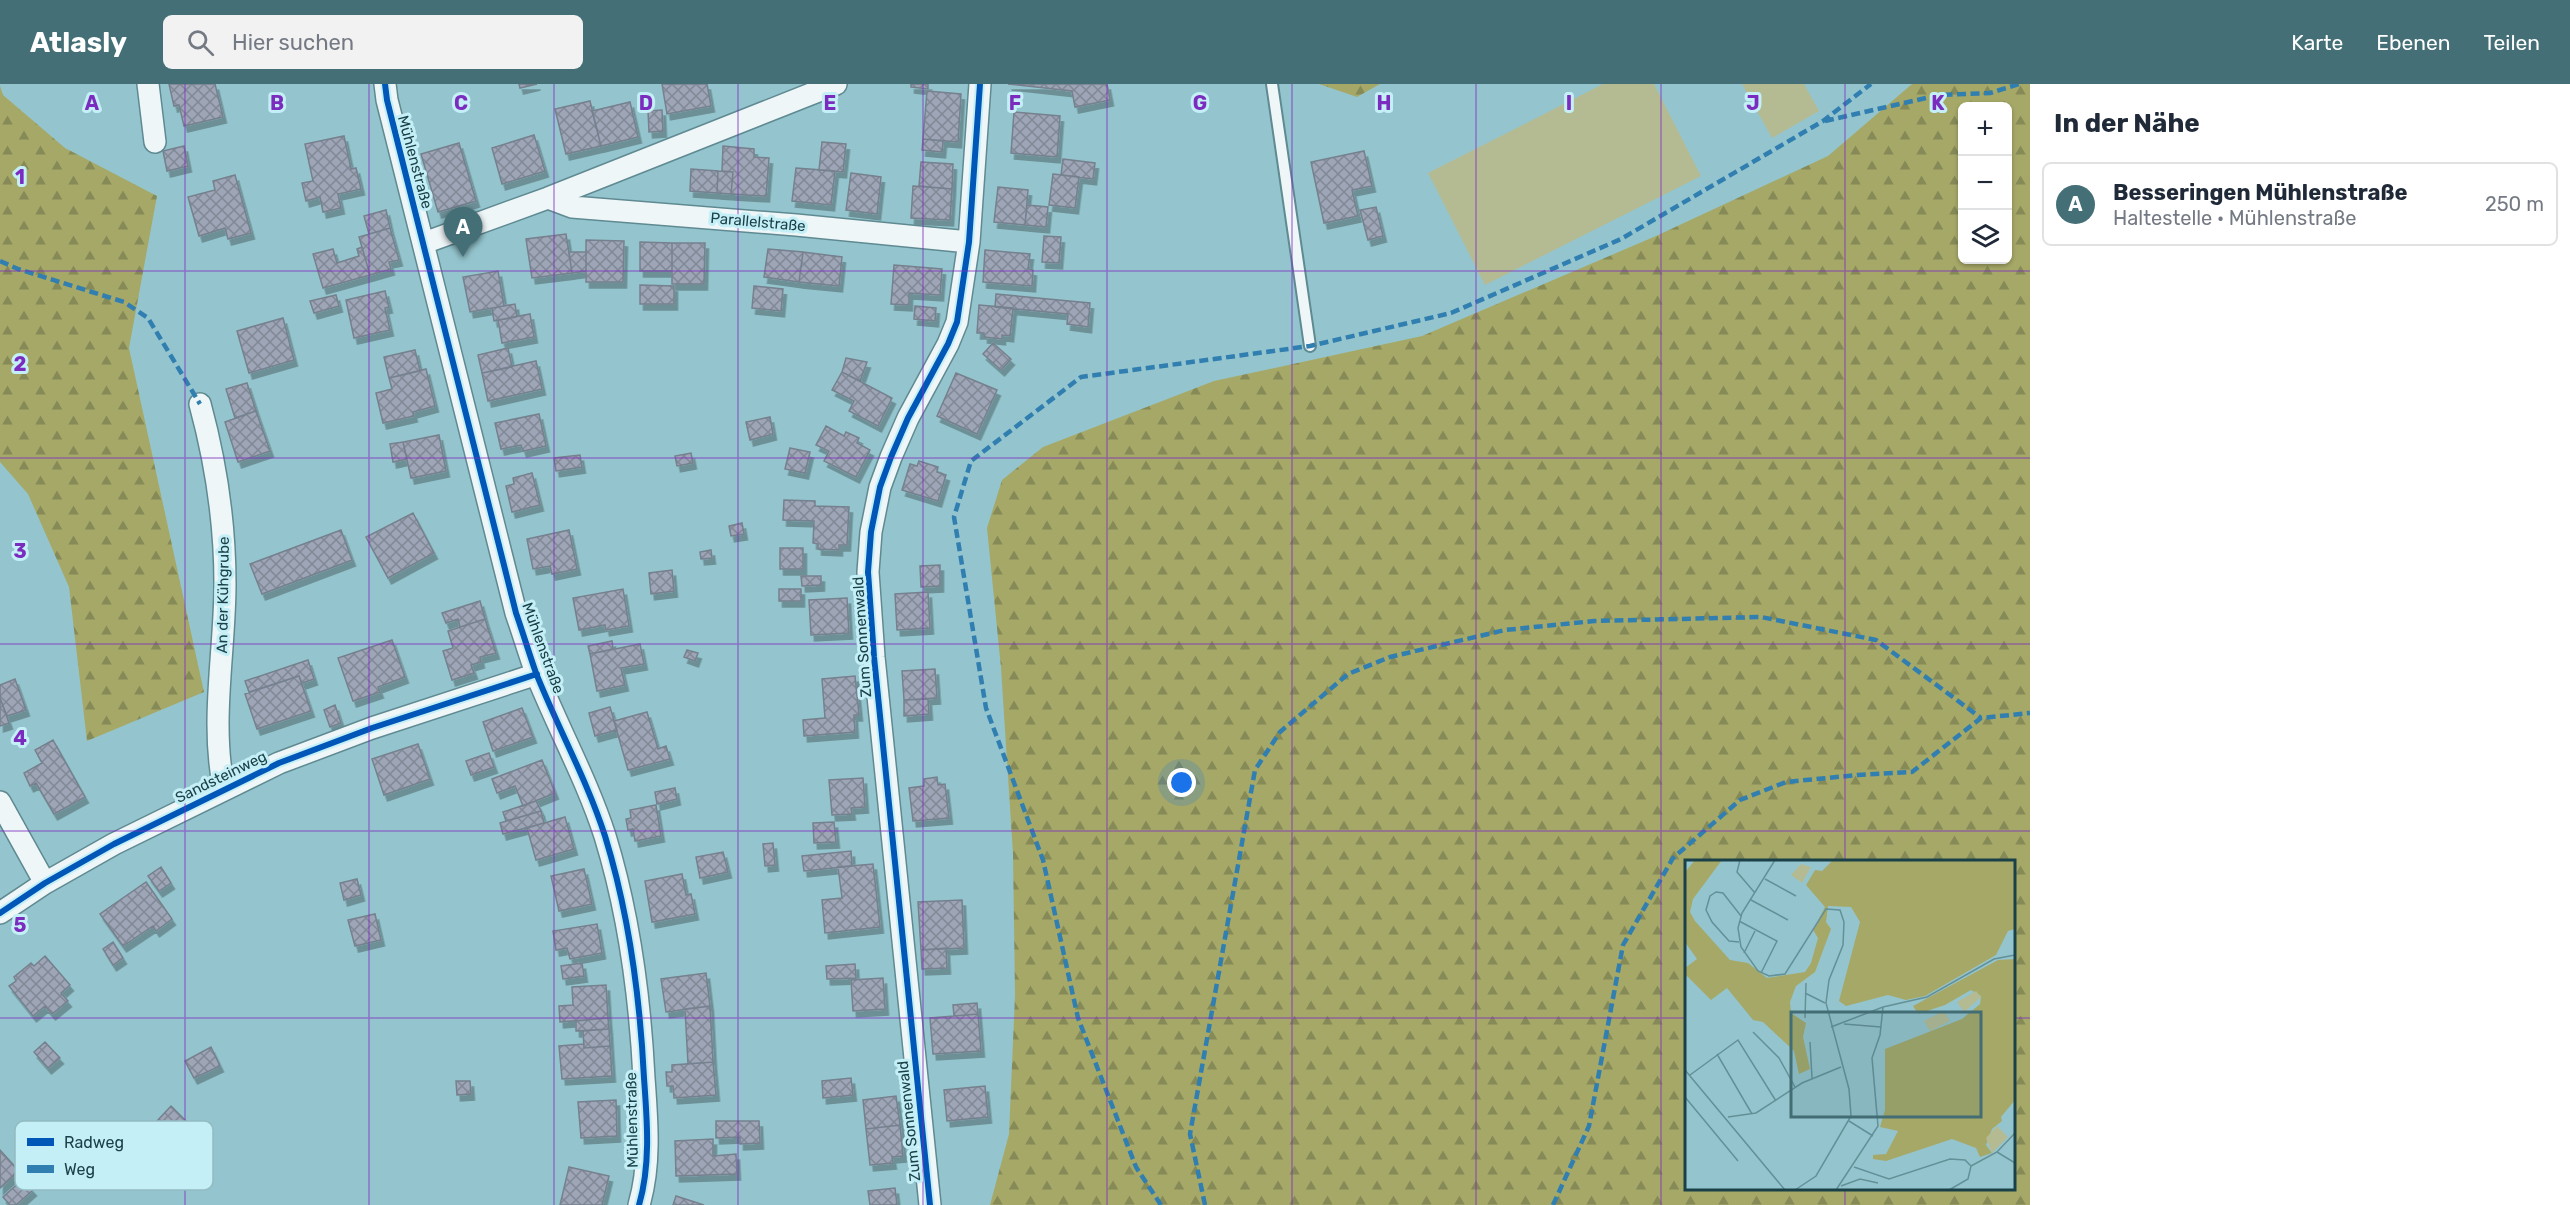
<!DOCTYPE html>
<html lang="de">
<meta charset="utf-8">
<style>
:root{--surface:#fff;--page:#f2f2f3;--text:#1f2937;--muted:#747a83;--line:#e0e1e3;--accent:#456f77}
body{margin:0;font-family:Rubik,sans-serif;background:var(--page);color:var(--text)}
.controls{position:absolute;right:18px;top:18px;display:grid;overflow:hidden;border-radius:9px;box-shadow:0 2px 4px #0004}
.controls button{width:54px;height:54px;display:grid;place-items:center;padding:0;border:0;border-bottom:2px solid var(--line);background:var(--surface);color:var(--text);font:30px sans-serif}
.you{position:absolute;left:1182px;top:699px;width:21px;height:21px;margin:-15px;border:4px solid #fff;border-radius:50%;background:#1a73e8;box-shadow:0 0 0 9px #1a73e833}
.badge{display:grid;place-items:center;width:39px;height:39px;border-radius:50%;background:var(--accent);color:#fff;font-size:20px;font-weight:700}
.pin{position:absolute;translate:-50% -50px;filter:drop-shadow(0 2px 3px #0008)}
.pin::after{content:'';position:absolute;top:32px;width:21px;height:18px;background:inherit;clip-path:polygon(0 0,100% 0,50% 100%)}
.list{margin:0;padding:0;list-style:none}
h2{display:flex;justify-content:space-between;align-items:center;height:78px;margin:0;padding:0 24px;font-size:26px}
h2 small{font-size:20px;font-weight:400;color:var(--muted)}
.list li{display:grid;grid-template-columns:39px 1fr auto;gap:18px;align-items:center;box-sizing:border-box;height:84px;margin:0 12px 12px;padding:0 12px;border:2px solid var(--line);border-radius:9px}
.list b{display:block;font-size:22px;white-space:nowrap}
.list p{margin:0;font-size:20px;white-space:nowrap;color:var(--muted)}
.list em{font-size:20px;font-style:normal;color:var(--muted)}
.icon{flex:none;width:33px;height:33px;fill:none;stroke:currentColor;stroke-width:2;stroke-linecap:round;stroke-linejoin:round}
.map{position:relative;flex:none;width:2030px;height:1121px;overflow:hidden}
header{display:flex;align-items:center;gap:36px;box-sizing:border-box;height:84px;padding:0 30px;background:var(--accent);color:#fff}
header strong{font-size:28px}
nav{display:flex;gap:33px;margin-inline-start:auto;font-size:21px}
.search{width:420px;height:54px;background:var(--page);display:flex;align-items:center;gap:15px;box-sizing:border-box;padding:0 21px;border-radius:9px;color:var(--muted);font-size:22px}
main{display:flex}
aside{flex:1;background:var(--surface)}
.map>svg:first-child{display:block}
.forest{fill:url(#forest-firs);fill-rule:evenodd}
.green{fill:#b4bb93}
.building{fill:url(#building-cross-hatch);stroke:#75818e;stroke-width:1.5;filter:url(#shadow)}
.lines{fill:none;stroke-linecap:round;stroke-linejoin:round}
.service-casing{stroke:#5f8a92;stroke-width:14}
.minor-casing{stroke:#5f8a92;stroke-width:24}
.service{stroke:#eff6f8;stroke-width:10}
.minor{stroke:#eff6f8;stroke-width:21}
.quiet{stroke:#317fb0;stroke-width:4.5;stroke-dasharray:9 4.5;stroke-linecap:butt}
.cycleway-casing{stroke:#c5eff7;stroke-width:10}
.cycleway{stroke:#0057b8;stroke-width:6}
.grid{fill:none;stroke:#7b2cbf;stroke-width:1.5;stroke-opacity:0.55}
.labels{text-anchor:middle;dominant-baseline:central;stroke-width:6;stroke-linejoin:round;paint-order:stroke}
.street-label{font-size:15px;fill:#1b4148;stroke:#c5eff7}
.inset-road{fill:none;stroke:#649098;stroke-width:1.5}
.view{fill:#436d75;fill-opacity:0.15;stroke:#436d75;stroke-width:3}
.inset-edge{fill:none;stroke:#1b4148;stroke-width:3}
.key{fill:#c5eff7;stroke:#92bbc2;stroke-width:1.5}
.key-label{font-size:16px;fill:#1b4148}
.grid-label{font-size:20px;text-anchor:middle;font-weight:bold;fill:#7b2cbf;stroke:#c5eff7;stroke-width:6;stroke-linejoin:round;paint-order:stroke}
</style>
<header>
<strong>Atlasly</strong>
<div class="search"><svg class="icon" aria-label="search" viewBox="0 0 24 24"><circle cx="10" cy="10" r="6"/><path d="M15 15l6 6"/></svg>Hier suchen</div>
<nav><a>Karte</a><a>Ebenen</a><a>Teilen</a></nav>
</header>
<main>
<div class="map">
<svg width="2030" height="1121" viewBox="0 0 2030 1121">
<defs>
<pattern id="forest-firs" width="22" height="20" patternUnits="userSpaceOnUse" patternTransform="scale(1.5)"><rect width="22" height="20" fill="#a6a867"/><path d="M5 1l3.5 6h-7zM16 11l3.5 6h-7z" fill="#868a57"/></pattern>
<pattern id="building-cross-hatch" width="8" height="8" patternUnits="userSpaceOnUse" patternTransform="scale(1.5)"><rect width="8" height="8" fill="#9ea5b6"/><path d="M0 0l8 8M0 8l8-8" fill="none" stroke="#808896"/></pattern>
<filter id="shadow"><feDropShadow dx="3.5" dy="6" stdDeviation="0" flood-color="#0004"/></filter>
</defs>
<rect width="100%" height="100%" fill="#94c5ce"/>
<path class="forest" d="M1319 0H1380L1357 13Z
M1912 0H2030V1121H990L1009 1050 1015 911 1013 770 1001 584 987 444 1002 396 1043 363 1214 297 1422 252 1656 152 1828 72ZM2008 22V176H1962V22ZM1686 778H2014V1104H1686Z
M0 2 3 11 65 64 157 112 129 264 204 608 87 657 69 503 28 410 0 378Z"/>
<path class="green" d="M1603 0H1654L1701 92 1485 201 1428 89Z
M1742 0H1804L1819 27 1772 54Z"/>
<path class="building" d="M169 0H215L223 33 184 42 179 21 174 22Z
M519 0H537L520 4Z
M662 0H707L711 22 667 30Z
M911 0H928V5L911 3Z
M1008 0H1107L1110 16 1075 23 1072 7Z
M927 7 961 10 958 58 923 55Z
M590 17 601 62 566 70 555 25Z
M630 18 638 53 601 62 592 27Z
M662 26 663 47 649 48 648 27Z
M1014 28 1060 32 1057 73 1011 69Z
M534 51 545 87 502 100 492 64Z
M344 52 351 85 356 84 361 105 338 110 341 124 323 128 320 113 306 117 302 99 313 97 305 60Z
M923 55 943 57 942 68 922 66Z
M822 58 846 60 843 88 819 86Z
M459 59 476 117 438 128 421 70Z
M184 62 188 82 167 87 163 67Z
M723 62 754 65V73L769 74 766 112 731 110 733 88 722 87Z
M1364 67 1372 102 1352 106 1358 132 1324 139 1311 78Z
M1063 75 1095 79 1093 95 1061 91Z
M921 78 953 80 952 105 919 102Z
M796 84 835 87 831 121 792 117Z
M691 85 718 87 717 109 690 107Z
M718 87 733 88 731 110 717 109Z
M851 89 881 93 877 130 846 126Z
M1053 90 1079 93 1075 124 1049 121Z
M235 91 251 149 228 155 225 144 199 152 188 113 215 106 213 97Z
M913 102 952 105 950 136 911 134Z
M998 103 1028 106 1025 141 994 138Z
M1027 121 1048 123 1046 143 1025 141Z
M1376 123 1383 152 1368 156 1360 126Z
M386 126 390 144 369 150 364 132Z
M390 144 399 176 389 178 391 185 370 191 359 153Z
M566 150 572 189 532 194 526 155Z
M1044 152 1061 153 1059 179 1042 178Z
M586 156 624 157 623 198H586Z
M640 158 672 159V187H640Z
M672 159H705L704 200H672Z
M362 163 370 191 323 204 313 170 333 165 337 179 359 172 357 165Z
M768 165 803 168 799 198 764 193Z
M985 166 1030 170 1028 185 1033 186 1032 202 983 198Z
M569 168H586V187L572 189Z
M803 168 842 173 839 202 799 198Z
M894 181 942 185 940 211 909 209V221L891 220Z
M498 187 504 222 470 228 463 193Z
M640 201 674 202V220H640Z
M754 202 783 205 781 227 752 224Z
M385 207 389 223 385 224 390 246 354 254 346 216Z
M996 210 1090 219 1088 243 1067 240 1068 230 995 223Z
M336 211 339 222 314 229 310 217Z
M515 220 517 233 494 237 492 224Z
M979 221 1013 224 1010 252 1002 251V255L984 253V249H977Z
M915 222 936 224 935 237 914 235Z
M530 230 534 253 502 259 498 236Z
M283 234 294 276 249 289 237 247Z
M993 259 1011 275 1001 286 983 270Z
M508 264 512 283 482 289 478 271Z
M415 266 420 287 389 294 384 273Z
M846 274 867 278 860 297 842 288Z
M536 277 542 305 488 317 482 289Z
M426 285 435 322 413 328 414 332 383 339 376 309 392 305 389 294Z
M842 288 892 314 878 342 849 327 854 317 832 306Z
M956 289 997 306 977 350 937 332Z
M247 299 256 327 235 334 226 305Z
M256 327 270 367 238 378 225 338Z
M539 330 546 362 523 367 521 361 501 365 495 339Z
M770 333 773 350 750 356 746 338Z
M826 342 844 352 846 348 859 354 857 359 870 366 856 393 824 377 829 367 816 361Z
M439 351 446 387 411 394 403 358Z
M403 358 407 375 393 378 390 360Z
M790 364 810 368 805 389 785 385Z
M691 369 693 379 677 382 675 372Z
M580 371 582 383 556 387 554 374Z
M919 377 938 383 937 388 946 391 938 417 902 406 910 380 917 382Z
M532 389 540 421 512 428 506 402 514 400 513 394Z
M784 416 815 417V422L849 423 847 461H839V466L818 465V460L813 459 814 437 783 436Z
M413 429 434 469 388 494 366 453Z
M742 439 744 450 731 452 729 442Z
M341 446 352 476 262 510 250 480Z
M569 446 577 485 552 490 550 482 533 485 527 455Z
M780 464H803V485H780Z
M711 466 712 474 701 475 700 468Z
M940 481V502L921 503 920 482Z
M672 486 674 507 651 510 649 489Z
M801 492H821V501L802 502Z
M623 505 629 542 606 546 605 541 579 546 573 514Z
M779 505H801V517H779Z
M928 508 930 544 897 546 895 510Z
M847 514 849 549 811 551 809 516Z
M480 517 485 535 460 543 458 535 446 539 442 529Z
M485 535 496 569 480 573 481 578 471 581 474 589 452 596 443 567 453 564 448 547Z
M392 556 405 593 378 603 380 608 353 617 338 574Z
M612 557 613 565 590 570 588 562Z
M640 560 644 580 621 584 625 601 597 607 590 570Z
M687 566 698 569 695 577 684 573Z
M308 576 314 595 302 599 299 592 249 608 245 597Z
M935 585 937 614 904 616 902 587Z
M299 592 311 627 257 645 245 610Z
M855 592 859 631H854L855 648 804 652 803 636 825 634 822 595Z
M15 595 26 626 7 632 0 614V601Z
M0 614 9 639 0 642Z
M928 615 929 630 904 632V616Z
M335 621 341 639 330 643 324 626Z
M610 623 617 646 595 652 589 629Z
M522 624 533 653 493 667 483 638Z
M647 628 658 665 666 662 670 675 628 686 614 637Z
M53 656 85 713 54 730 36 699 30 702 24 689 42 679 35 666Z
M418 660 430 695 384 711 372 675Z
M489 669 494 683 471 691 466 677Z
M542 676 555 709 523 722 515 702 497 709 492 695Z
M937 693 938 701 945 700 949 734 913 737 909 704 924 702V695Z
M863 694 865 723 851 724 852 730 832 731 829 696Z
M675 704 677 715 657 720 655 708Z
M536 717 541 727 506 737 503 728Z
M656 721 661 752 635 757 633 745 628 746 626 735 631 734 630 726Z
M541 727 544 739 503 750 500 739Z
M565 733 574 765 536 776 527 744Z
M834 738 836 758 814 759 813 739Z
M773 759 775 781 765 782 763 760Z
M851 767 852 782 804 787 802 772Z
M723 768 728 788 700 794 696 773Z
M873 780 880 843 825 849 822 816 842 814 838 783Z
M161 783 171 799 159 807 148 792Z
M584 785 592 820 559 827 551 792Z
M682 790 686 811 691 810 695 830 652 838 645 797Z
M357 795 361 811 344 816 340 799Z
M146 798 172 835 156 847 153 842 123 862 100 830Z
M962 816 964 864 921 866 918 818Z
M375 830 381 856 355 862 348 836Z
M597 840 602 869 570 875 567 864 556 866 553 847Z
M113 858 123 874 113 881 103 865Z
M946 864 947 884 922 885 921 866Z
M45 872 70 901 61 909 68 917 52 930 45 922 33 932 9 902 16 897 14 893 31 879 34 882Z
M582 879 584 892 563 895 561 882Z
M855 880 856 894 827 895 826 882Z
M706 889 710 922 666 928 661 895Z
M883 894 885 925 853 927 851 896Z
M606 901 608 934 560 938 559 922 573 921 572 903Z
M977 919 978 930 954 932 953 921Z
M710 922 713 978 688 980 685 925Z
M978 930 981 967 933 970 930 934Z
M608 934 609 945 576 947V937Z
M609 945 610 962 584 964 583 947Z
M45 958 60 974 48 984 34 968Z
M584 960V964L610 962 612 992 562 995 559 962Z
M211 963 220 982 194 994 185 977Z
M713 978 716 1011 674 1014 673 1002H667L666 988H672V981Z
M851 994 853 1011 823 1014 822 997Z
M456 997H470L471 1010 457 1011Z
M985 1002 988 1033 947 1037 944 1006Z
M896 1012 900 1041 866 1045 863 1016Z
M616 1016 617 1052 581 1054 578 1018Z
M171 1022 186 1037 171 1051 157 1037Z
M716 1037H759L760 1059 740 1060V1053L716 1054Z
M900 1041 903 1072 892 1073 893 1079 870 1081 866 1045Z
M713 1055V1072L736 1070 737 1090 676 1092 675 1057Z
M0 1066 19 1087 0 1104Z
M569 1083 609 1092 602 1121H560Z
M23 1095 33 1106 16 1121H10L3 1113Z
M895 1104 897 1121H870L868 1107Z
M676 1112 704 1121H673Z"/>
<g class="lines">
<g class="service-casing">
<path id="service" d="M1272 0 1310 262"/>
</g>
<g class="minor-casing">
<path id="minor" d="M148 0 155 58
M385 0 387 16 516 529C523 549 529 569 536 589 558 644 587 696 605 752 629 830 640 914 644 994 647 1036 651 1080 639 1121
M548 114 572 123 796 141 969 158
M424 159 548 114 836 0
M200 320C216 379 225 438 225 500 225 567 210 638 224 705
M0 718 45 799
M0 829 45 799 114 760 279 679 372 644 537 590
M930 1121 874 573 868 488 871 448 880 403 891 373 908 334 948 260 957 238 969 158 980 0"/>
</g>
<use href="#service" class="service"/>
<use href="#minor" class="minor"/>
<path class="quiet" d="M1825 37 1939 11 1990 9 2019 0
M0 177 18 185 124 218 148 234 200 320
M1161 1121 1136 1083 1078 934 1043 776 986 624 954 433 971 377 1081 293 1310 262 1451 229 1621 155 1823 37 1871 0
M1205 1121 1190 1050 1255 686 1280 648 1348 590 1390 573 1505 546 1594 537 1761 533 1876 556 1981 634
M1553 1121 1589 1042 1623 861 1673 774 1740 716 1786 698 1858 691 1912 688 1981 634 2030 629"/>
<g class="cycleway-casing">
<path id="cycleway" d="M385 0 387 16 516 529C523 549 529 569 536 589 558 644 587 696 605 752 629 830 640 914 644 994 647 1036 651 1080 639 1121
M0 829 45 799 114 760 279 679 372 644 537 590
M930 1121 874 573 868 488 871 448 880 403 891 373 908 334 948 260 957 238 969 158 980 0"/>
</g>
<use href="#cycleway" class="cycleway"/>
</g>
<path class="grid" d="M185 0V1121M369 0V1121M554 0V1121M738 0V1121M923 0V1121M1107 0V1121M1292 0V1121M1476 0V1121M1661 0V1121M1845 0V778M0 187H2030M0 374H2030M0 560H2030M0 747H2030M0 934H1686M2014 934H2030M1845 1104V1121"/>
<g class="labels">
<g class="street-label">
<text transform="translate(415 78) rotate(75)">Mühlenstraße</text>
<text transform="translate(758 138) rotate(5)">Parallelstraße</text>
<text transform="translate(223 511) rotate(-89)">An der Kühgrube</text>
<text transform="translate(862 553) rotate(-94)">Zum Sonnenwald</text>
<text transform="translate(543 564) rotate(70)">Mühlenstraße</text>
<text transform="translate(221 693) rotate(-26)">Sandsteinweg</text>
<text transform="translate(632 1036) rotate(-91)">Mühlenstraße</text>
<text transform="translate(909 1037) rotate(-96)">Zum Sonnenwald</text>
</g>
</g>
<g transform="translate(1685 776)">
<rect width="330" height="330" fill="#94c5ce"/>
<path d="M10 0H37L8 39 5 52 10 61 45 100 63 103 82 118 120 112 126 103 133 78 128 70 140 47 121 25 130 10 137 11 148 0H330V69L323 71 311 95 240 136 221 140 203 135 161 146 154 141 175 62 166 47 143 46 141 62 146 69 130 112 111 126 105 142 106 153 121 163 118 177 125 209 114 214 109 191 78 162 68 160 42 128 26 140 0 114V108L12 99 0 82V12ZM330 99V240L316 257 317 261 307 269 301 285 307 293 295 297 291 288 267 279 201 301 188 299V295L201 294 213 271 195 267 200 250V189L277 159 295 144 296 136 286 130 260 145 233 154 228 146 313 100Z" fill="#a6a867"/>
<path d="M116 4 126 7 117 23 106 15ZM291 131 296 137 279 152 272 142ZM259 151 265 161 245 171 239 161ZM312 266 323 277 307 293 301 278Z" fill="#b4bb93"/>
<path class="inset-road" d="M55 0 52 12 70 33M90 0 57 53 53 68 56 87 73 111 84 116 100 114 141 49 155 50 159 62 158 85 144 120 141 143 164 229 166 256 131 316 110 330M80 19 111 36M66 40 103 60M54 61 92 81 76 113M54 82 44 81 27 62 21 50 25 36 31 32 38 33 56 56M59 93 70 71M120 133 140 143M120 158 121 123M159 164 196 167M146 167 198 147 242 137 309 99 330 95M68 172 94 198 110 227M125 182 127 218M32 194 67 254M0 210 100 330M5 215 53 180 91 241M0 237 53 301M43 257 71 253 117 223 156 207M164 261 188 276M312 292 330 303M286 306 312 292 330 273M169 307 204 319 265 299 280 300 286 306M156 326 175 319 193 323M151 330 193 266 187 198 195 175 198 147M264 330 283 319 286 306"/>
<path class="view" d="M106 152H296V257H106Z"/>
<rect width="330" height="330" class="inset-edge"/>
</g>
<rect x="15" y="1037" width="198" height="69" rx="9" class="key"/>
<rect x="27" y="1054" width="27" height="8" fill="#0057b8"/>
<rect x="27" y="1081" width="27" height="8" fill="#317fb0"/>
<g class="key-label">
<text x="64" y="1064">Radweg</text>
<text x="64" y="1091">Weg</text>
</g>
<g class="grid-label">
<text x="92" y="26">A</text>
<text x="277" y="26">B</text>
<text x="461" y="26">C</text>
<text x="646" y="26">D</text>
<text x="830" y="26">E</text>
<text x="1015" y="26">F</text>
<text x="1200" y="26">G</text>
<text x="1384" y="26">H</text>
<text x="1569" y="26">I</text>
<text x="1753" y="26">J</text>
<text x="1938" y="26">K</text>
<text x="20" y="100">1</text>
<text x="20" y="287">2</text>
<text x="20" y="474">3</text>
<text x="20" y="661">4</text>
<text x="20" y="848">5</text>
</g>
</svg>
<div class="controls">
<button>+</button>
<button>−</button>
<button><svg class="icon" aria-label="layers" viewBox="0 0 24 24"><path d="M12 4l9 5-9 5-9-5zM3 14l9 5 9-5"/></svg></button>
</div>
<div class="you"></div>
<div class="pin badge" style="left:463px;top:173px">A</div>
</div>
<aside>
<h2>In der Nähe<small></small></h2>
<ul class="list">
<li><span class="badge">A</span><div><b>Besseringen Mühlenstraße</b><p>Haltestelle · Mühlenstraße</p></div><em>250 m</em></li>
</ul>
</aside>
</main>
